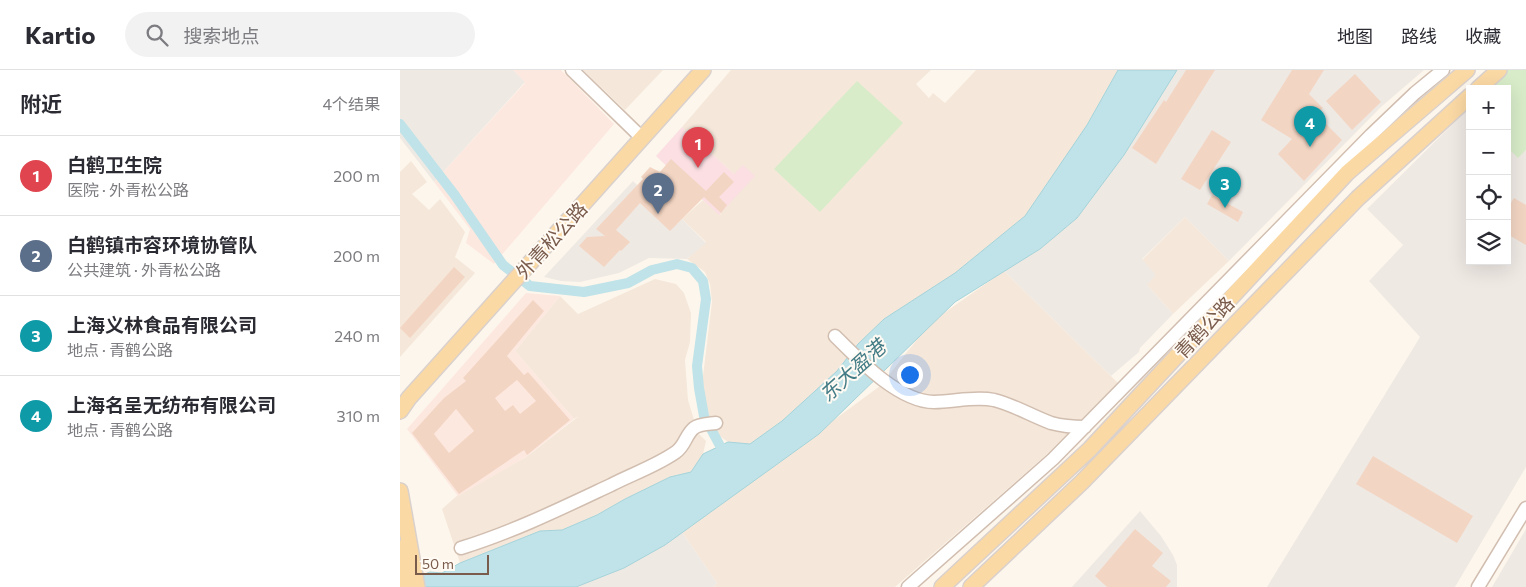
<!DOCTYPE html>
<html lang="zh">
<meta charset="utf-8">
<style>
:root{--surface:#fff;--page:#f2f2f3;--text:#2b2b33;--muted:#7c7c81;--line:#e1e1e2;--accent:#e76f51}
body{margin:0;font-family:Commissioner,"Noto Sans SC",sans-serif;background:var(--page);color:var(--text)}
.controls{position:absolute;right:15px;top:15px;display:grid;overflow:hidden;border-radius:0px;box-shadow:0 5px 20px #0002}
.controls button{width:45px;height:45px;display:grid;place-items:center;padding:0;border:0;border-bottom:1px solid var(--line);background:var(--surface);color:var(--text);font:25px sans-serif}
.scale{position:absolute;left:15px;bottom:12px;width:74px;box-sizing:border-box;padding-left:5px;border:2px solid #7a5c4d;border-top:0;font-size:14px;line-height:18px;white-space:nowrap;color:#7a5c4d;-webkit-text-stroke:4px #fffaf3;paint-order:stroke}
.you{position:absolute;left:509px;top:304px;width:18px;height:18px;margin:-12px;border:4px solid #fff;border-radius:50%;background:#1a73e8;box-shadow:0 0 0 8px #1a73e833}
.badge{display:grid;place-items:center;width:32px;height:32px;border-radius:50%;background:var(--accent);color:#fff;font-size:16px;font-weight:700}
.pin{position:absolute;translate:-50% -41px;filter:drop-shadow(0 1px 2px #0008)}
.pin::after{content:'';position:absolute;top:26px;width:18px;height:15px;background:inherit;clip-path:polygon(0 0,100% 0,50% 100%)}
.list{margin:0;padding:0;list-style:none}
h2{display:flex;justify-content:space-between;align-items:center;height:65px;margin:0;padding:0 20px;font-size:21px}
h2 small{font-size:16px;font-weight:400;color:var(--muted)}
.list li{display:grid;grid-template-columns:32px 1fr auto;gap:15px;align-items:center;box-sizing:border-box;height:80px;padding:0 20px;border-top:1px solid var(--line)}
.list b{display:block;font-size:19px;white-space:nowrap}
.list p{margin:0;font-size:16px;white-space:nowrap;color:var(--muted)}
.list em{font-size:16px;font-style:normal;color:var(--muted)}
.icon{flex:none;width:28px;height:28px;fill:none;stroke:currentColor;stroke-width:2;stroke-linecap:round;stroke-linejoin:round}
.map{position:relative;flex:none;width:1126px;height:517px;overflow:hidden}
header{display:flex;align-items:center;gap:30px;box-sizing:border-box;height:70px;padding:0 25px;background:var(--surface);border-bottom:1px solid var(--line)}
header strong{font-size:24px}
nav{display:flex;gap:28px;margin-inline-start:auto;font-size:18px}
.search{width:350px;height:45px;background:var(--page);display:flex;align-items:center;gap:12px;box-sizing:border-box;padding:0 18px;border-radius:28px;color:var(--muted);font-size:19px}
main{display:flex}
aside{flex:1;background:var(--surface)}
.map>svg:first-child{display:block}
.residential{fill:#f5e8da}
.commercial{fill:#fde8e0}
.industrial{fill:#efe9e4}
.medical{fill:#fbdfe3}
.green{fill:#d8ecc9}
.water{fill:#bfe3e8;stroke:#a5d3da}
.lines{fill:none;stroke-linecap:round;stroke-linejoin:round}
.canal{stroke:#bfe3e8;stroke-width:10}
.building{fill:#f3d5c3;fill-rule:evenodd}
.minor-casing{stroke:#d1beb0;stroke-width:15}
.major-casing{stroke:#dad1cd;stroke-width:18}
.minor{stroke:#fff;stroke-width:12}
.major{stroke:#fbd9a5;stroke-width:15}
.labels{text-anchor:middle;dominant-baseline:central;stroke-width:4;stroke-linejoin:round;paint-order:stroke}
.street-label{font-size:19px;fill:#7a5c4d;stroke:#fffaf3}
.water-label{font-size:20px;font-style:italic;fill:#437c86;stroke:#fffaf3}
</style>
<header>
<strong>Kartio</strong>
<div class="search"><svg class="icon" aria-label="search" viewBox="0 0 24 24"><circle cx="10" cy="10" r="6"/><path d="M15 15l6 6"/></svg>搜索地点</div>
<nav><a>地图</a><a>路线</a><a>收藏</a></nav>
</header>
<main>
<aside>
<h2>附近<small>4个结果</small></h2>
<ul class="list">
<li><span class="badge" style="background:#e0444e">1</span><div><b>白鹤卫生院</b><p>医院 · 外青松公路</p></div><em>200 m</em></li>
<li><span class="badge" style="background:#5c6f8a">2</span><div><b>白鹤镇市容环境协管队</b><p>公共建筑 · 外青松公路</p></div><em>200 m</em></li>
<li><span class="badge" style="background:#0f9aa8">3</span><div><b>上海义林食品有限公司</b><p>地点 · 青鹤公路</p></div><em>240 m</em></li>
<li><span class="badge" style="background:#0f9aa8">4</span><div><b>上海名呈无纺布有限公司</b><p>地点 · 青鹤公路</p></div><em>310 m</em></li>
</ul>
</aside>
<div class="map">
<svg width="1126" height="517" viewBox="0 0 1126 517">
<rect width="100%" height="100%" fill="#fdf6ec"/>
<path class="residential" d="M183 0H263L225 40Z
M331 0H531L516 14 529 28 533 23 545 33 576 0H718L687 55 625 146 555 203 484 249 458 274 437 301 382 351 350 374 328 372 317 364 309 349 302 314 312 232 310 214 305 202 287 189 306 172 282 149 303 130 320 145 334 104 282 57Z
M11 91 27 112 12 124 29 140 40 129 65 162 55 187 75 203 0 287V102Z
M785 147 829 191 773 244 747 215 742 190Z
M604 201 718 313 647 384 495 517H314L317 513 282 462 480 316 527 257 544 243Z
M255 209 276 214 284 223 291 243 290 272 285 290 288 330 298 363 306 371 303 384 291 402 270 407 225 429 197 445 162 460 140 461 60 493 42 439 59 424 126 387 179 346 174 349 115 281 160 226 178 244Z"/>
<path class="commercial" d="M113 0H161L214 54 94 194 66 173 70 159 34 112 125 13Z
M126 223 160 226 115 281 174 349 126 387 58 426 7 359Z"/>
<path class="industrial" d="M0 0H113L125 12 34 112 0 68Z
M776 0H1024L981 37 829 191 785 147 742 189 756 205 747 215 773 244 740 278 739 282 711 306 604 201 640 179 677 148 724 85Z
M1068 39 1070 40V191H1107V77L1118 87 1126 80V397L1055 517H867L1020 267 969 211 1003 175 967 139Z
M233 111 277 154 282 149 306 173 287 189 249 188 219 203 180 212 161 211 144 207Z
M740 441 761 466 773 485 777 495V517H672Z
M1126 459V517H1092L1112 483Z
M282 462 317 513 314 517H176L224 498 265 475Z"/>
<path class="medical" d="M282 57 334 104 343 95 355 106 319 145 256 86Z"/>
<path class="green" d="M1108 0H1126V80L1118 88 1107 77V19H1089Z
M457 11 503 53 420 142 374 99Z"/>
<path class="water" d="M718 0H777L724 85 677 148 640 179 555 232 419 364 265 475 224 498 176 517H0V513L30 502 42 503 60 493 140 461 162 460 197 445 225 429 270 407 291 402 303 384 328 372 350 374 382 351 437 301 458 274 484 249 555 203 625 146 687 55Z"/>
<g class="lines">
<path class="canal" d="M0 54 54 124 103 195 130 216 184 222 228 213 252 200 277 194 292 198 303 211 306 229 297 296 299 318 304 346 326 387"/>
</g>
<path class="building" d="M786 0H815L756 94 732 78 764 30 766 32Z
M892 0H924L909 24 923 38 916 44 942 70 904 111 878 84 892 69 861 50Z
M955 4 981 32 952 60 926 31Z
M812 60 831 72 800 120 781 109Z
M271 89 306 121 324 102 334 112 319 127 327 135 321 143 304 127 270 161 240 133 216 160 230 172 221 181 220 180 204 197 179 176 187 167 205 166 196 159 243 109 241 107 250 97 260 102Z
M812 125 843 142 838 152 807 134Z
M1114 128 1126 135V175L1107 164V139Z
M54 197 65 207 10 268 0 258Z
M133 230 144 241 107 286 124 305 128 302 170 350 127 385 124 380 59 424 12 363 44 328 66 311 63 308ZM117 310 136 331 120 344 113 335 105 341 95 328ZM56 339 74 361 49 383 34 364Z
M973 386 1073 446 1057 473 956 414Z
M735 459 763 483 752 496 771 511 766 517H707L695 506Z"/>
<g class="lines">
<g class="minor-casing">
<path id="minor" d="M172 0 242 68
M435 266C458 289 499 332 534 332 554 332 574 326 594 330 614 335 632 346 651 353 662 356 673 357 685 357
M61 478C113 462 162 438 211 415 232 404 256 396 276 382 285 376 286 364 294 358 299 354 309 354 316 353
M508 517 653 389 971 65 1015 23 1043 0
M1078 517 1126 438"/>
</g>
<g class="major-casing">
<path id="major" d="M1078 19 1099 0
M0 341 9 328 303 0
M0 421 17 517
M0 478 6 517
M542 517 690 379 947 103 1067 0
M571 517 682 412 958 128 1070 26"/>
</g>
<use href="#minor" class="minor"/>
<use href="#major" class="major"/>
</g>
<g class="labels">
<g class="street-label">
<text transform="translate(151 170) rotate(-48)">外青松公路</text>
<text transform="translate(804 257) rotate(-47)">青鹤公路</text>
</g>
<g class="water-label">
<text transform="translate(452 300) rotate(-42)">东大盈港</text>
</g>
</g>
</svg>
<div class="controls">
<button>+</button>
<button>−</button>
<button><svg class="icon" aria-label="locate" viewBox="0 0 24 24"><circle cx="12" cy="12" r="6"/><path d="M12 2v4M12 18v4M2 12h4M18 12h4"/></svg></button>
<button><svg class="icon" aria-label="layers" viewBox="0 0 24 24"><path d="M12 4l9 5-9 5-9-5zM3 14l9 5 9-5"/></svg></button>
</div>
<div class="scale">50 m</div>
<div class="you"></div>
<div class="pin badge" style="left:298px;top:98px;background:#e0444e">1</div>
<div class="pin badge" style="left:258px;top:144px;background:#5c6f8a">2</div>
<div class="pin badge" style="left:825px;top:138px;background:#0f9aa8">3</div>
<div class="pin badge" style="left:910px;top:77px;background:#0f9aa8">4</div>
</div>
</main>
